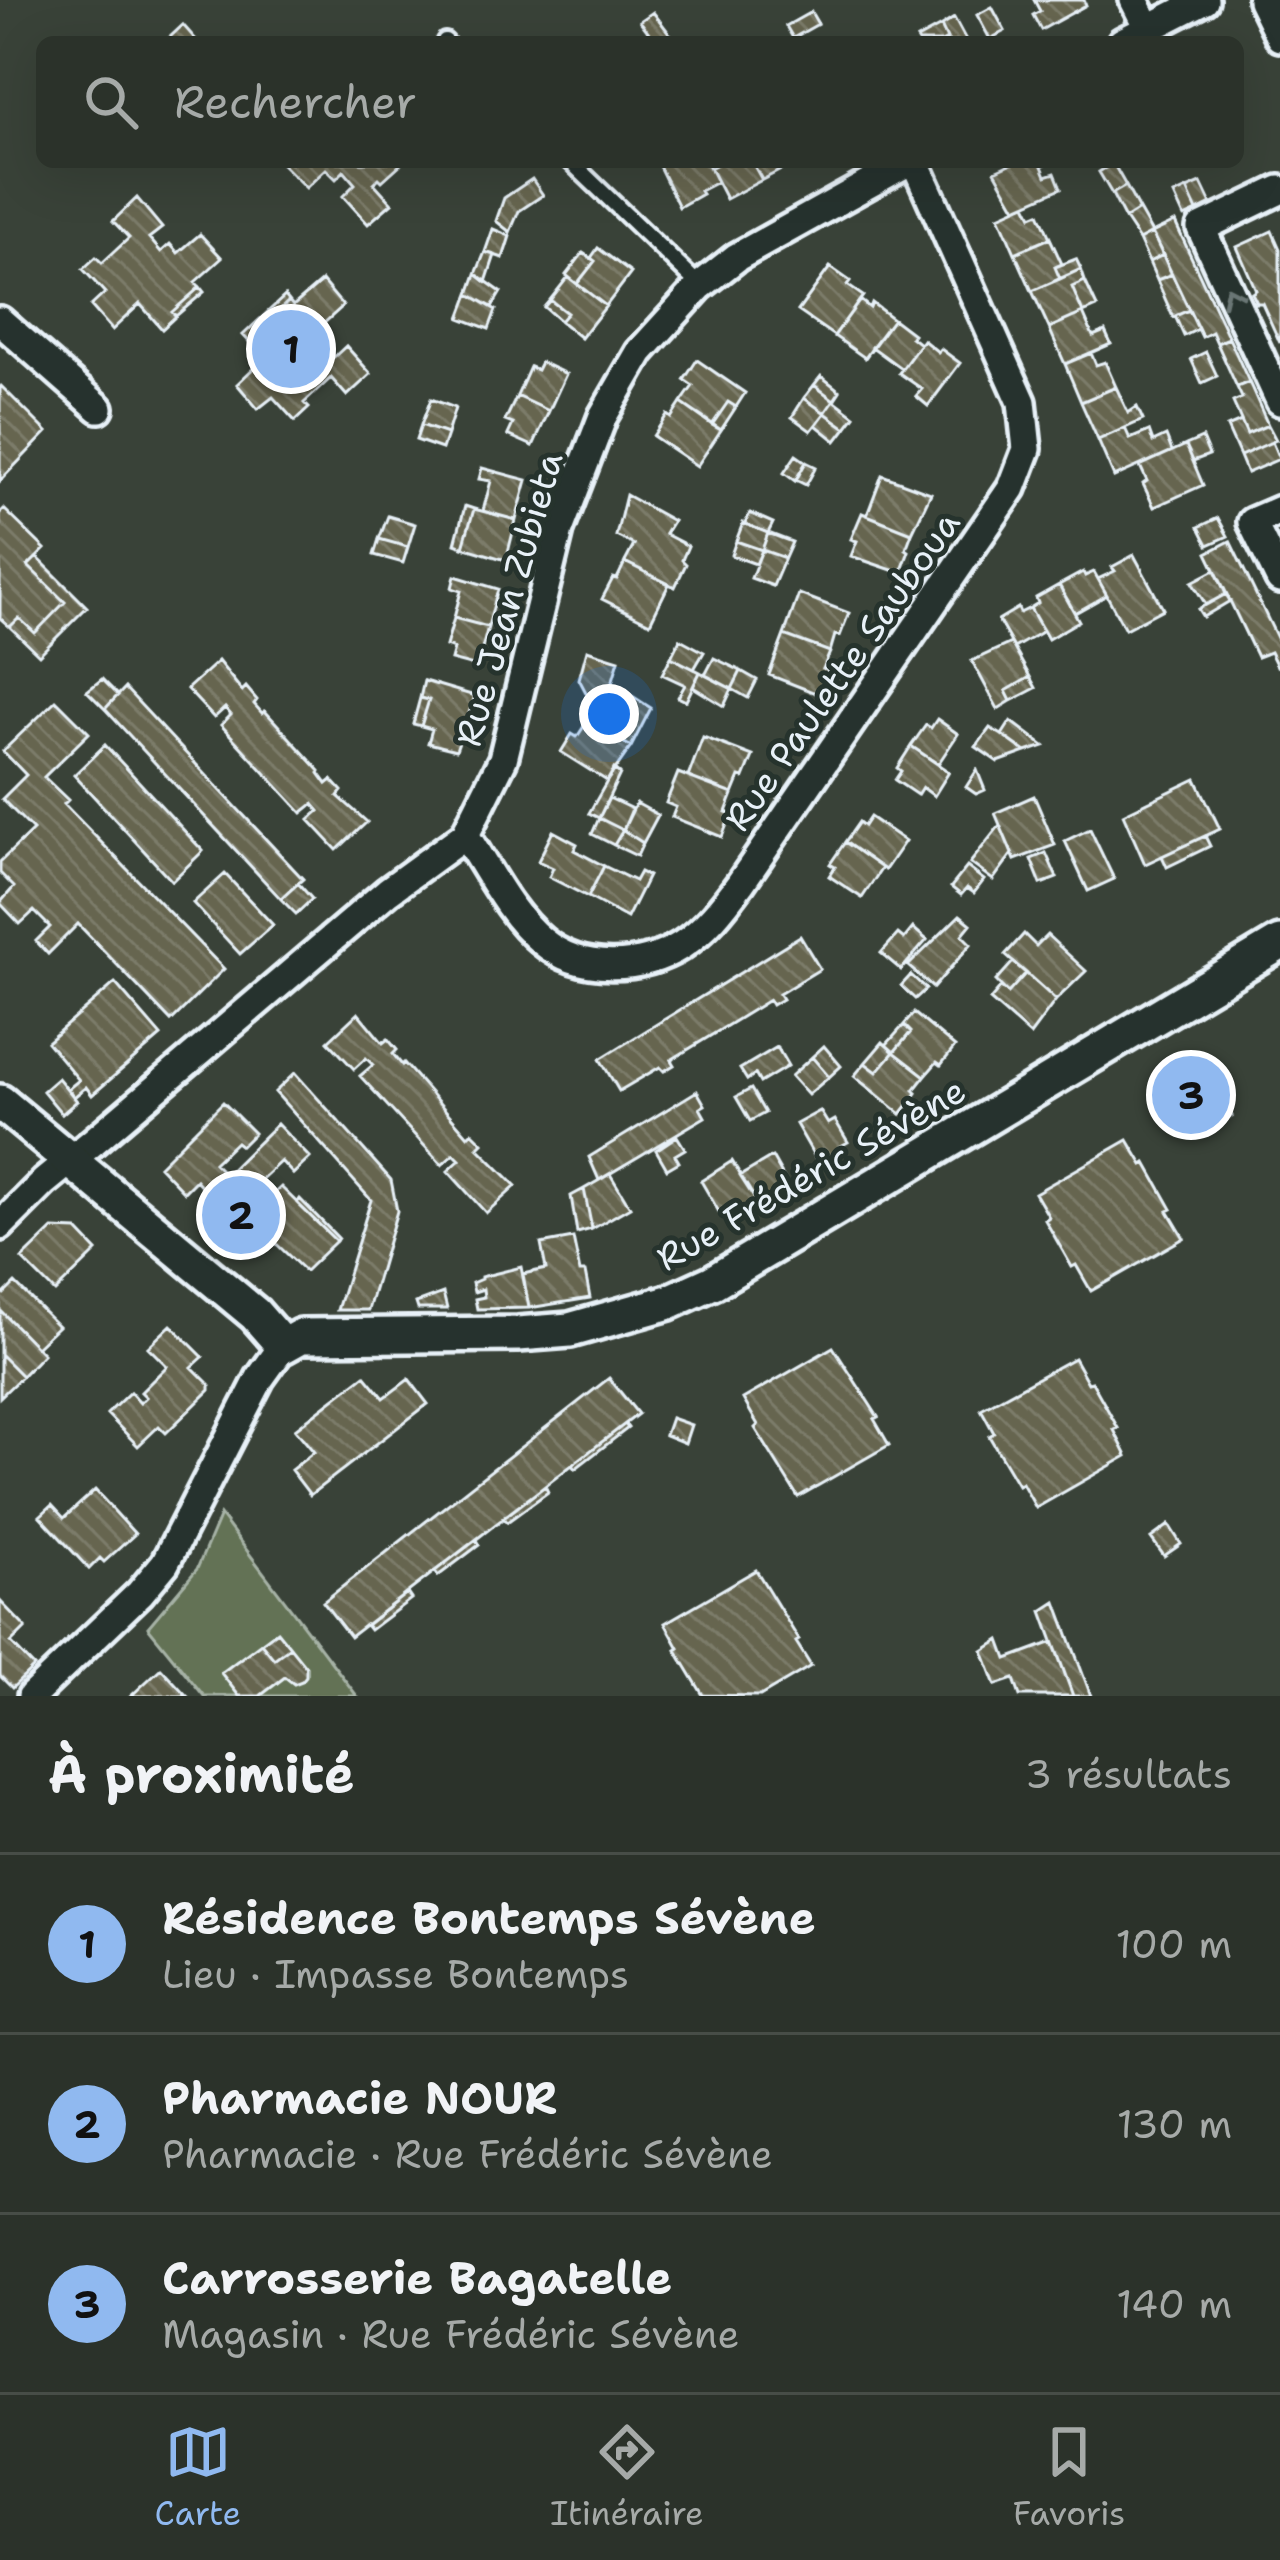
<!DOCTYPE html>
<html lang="fr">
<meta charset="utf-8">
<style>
:root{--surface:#2b322a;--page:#333a32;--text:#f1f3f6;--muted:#a6aaa8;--line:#474d47;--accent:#90b9f0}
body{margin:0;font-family:"Shantell Sans",sans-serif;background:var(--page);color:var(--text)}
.you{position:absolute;left:609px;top:714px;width:42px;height:42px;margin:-30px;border:9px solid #fff;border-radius:50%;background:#1a73e8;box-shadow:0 0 0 18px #1a73e833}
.badge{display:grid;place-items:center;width:78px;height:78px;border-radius:50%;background:var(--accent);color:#111;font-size:39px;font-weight:700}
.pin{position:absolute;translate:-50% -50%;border:6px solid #fff;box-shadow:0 3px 12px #0006}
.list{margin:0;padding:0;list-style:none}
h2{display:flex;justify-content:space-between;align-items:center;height:156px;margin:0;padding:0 48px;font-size:51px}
h2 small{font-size:39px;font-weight:400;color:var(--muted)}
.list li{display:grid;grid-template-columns:78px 1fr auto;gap:36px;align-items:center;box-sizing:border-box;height:180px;padding:0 48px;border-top:3px solid var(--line)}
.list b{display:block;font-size:45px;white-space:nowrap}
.list p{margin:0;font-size:39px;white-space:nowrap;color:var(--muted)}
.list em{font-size:39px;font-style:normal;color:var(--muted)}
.icon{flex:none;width:66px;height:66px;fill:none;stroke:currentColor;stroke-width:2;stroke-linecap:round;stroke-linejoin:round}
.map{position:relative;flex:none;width:1280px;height:1696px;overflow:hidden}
.search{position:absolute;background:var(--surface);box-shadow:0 12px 48px #0002;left:36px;right:36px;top:36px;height:132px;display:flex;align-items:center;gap:30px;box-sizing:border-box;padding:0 42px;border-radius:18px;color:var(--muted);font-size:45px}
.sheet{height:696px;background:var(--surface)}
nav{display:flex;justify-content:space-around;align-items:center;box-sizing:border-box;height:168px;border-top:3px solid var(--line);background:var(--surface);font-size:33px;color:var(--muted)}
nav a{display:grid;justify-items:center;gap:6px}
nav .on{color:var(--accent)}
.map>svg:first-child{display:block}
.green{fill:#637254;stroke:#a6b2a6;stroke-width:3}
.building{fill:url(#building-back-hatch);stroke:#e8f1f8;stroke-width:3}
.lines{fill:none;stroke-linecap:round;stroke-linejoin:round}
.service-casing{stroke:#e8f1f8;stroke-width:22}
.minor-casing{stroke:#e8f1f8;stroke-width:36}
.tertiary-casing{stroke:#e8f1f8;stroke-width:42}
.service{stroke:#26332d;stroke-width:14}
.minor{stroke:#26332d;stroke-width:27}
.tertiary{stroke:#26332d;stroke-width:33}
.oneway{stroke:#6a7674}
.labels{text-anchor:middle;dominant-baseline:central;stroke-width:10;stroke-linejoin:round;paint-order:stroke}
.street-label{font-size:36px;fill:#e8f1f8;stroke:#26332d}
</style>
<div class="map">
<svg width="1280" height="1696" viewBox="0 0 1280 1696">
<defs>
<pattern id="building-back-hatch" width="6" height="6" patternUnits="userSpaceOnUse" patternTransform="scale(3)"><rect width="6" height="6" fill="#666550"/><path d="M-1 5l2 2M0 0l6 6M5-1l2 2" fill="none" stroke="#7c7c6a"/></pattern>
</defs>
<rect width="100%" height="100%" fill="#394238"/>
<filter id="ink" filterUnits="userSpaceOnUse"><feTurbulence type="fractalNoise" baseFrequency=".00833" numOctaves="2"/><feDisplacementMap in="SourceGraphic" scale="24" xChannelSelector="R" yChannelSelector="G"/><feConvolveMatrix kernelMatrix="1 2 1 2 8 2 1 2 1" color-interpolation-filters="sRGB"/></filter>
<g filter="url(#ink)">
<path class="green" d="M220 1515 357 1696H204L148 1627 197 1569Z"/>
<path class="building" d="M1034 0H1084L1086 5 1041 30 1033 15 1040 11Z
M992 7 1005 31 990 39 977 15Z
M653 12 676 42H656L640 21Z
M811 12 818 24 793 38 786 26Z
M954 18 967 42H941L947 39 941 26Z
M183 25 198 42H172L169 38Z
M941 26 947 39 941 42H919L917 39Z
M285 162H403L382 181 379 178 374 183 392 203 368 224 343 196 355 184 344 171 336 179 326 169 306 188 282 164Z
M657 162H707L717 182 700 191 702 194 679 207Z
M721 162H752L762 180 726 199 710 168Z
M752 162H796L762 180Z
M1015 162H1050L1042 166 1046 176 1055 173 1061 188 1016 208 995 171Z
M1113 163 1126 186 1112 194 1099 172Z
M532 179 543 195 519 211 510 232 496 221 504 198Z
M1201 183 1211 204 1197 211 1187 189Z
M1126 186 1139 210 1125 219 1112 194Z
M1187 189 1197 211 1184 217 1174 195Z
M137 198 162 228 149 238 161 252 170 244 178 253 200 234 222 258 195 282 200 287 172 312 176 316 162 329 140 304 112 330 91 306 105 293 83 269 96 257 102 263 129 238 113 221Z
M1026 204 1032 216 1039 213 1050 238 1015 253 999 216Z
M1139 210 1152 233 1139 240 1125 219Z
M1175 222 1229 338 1217 343 1212 332 1202 337 1152 233Z
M493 229 510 236 503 258 485 252Z
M1272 231 1280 249V343L1262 303H1257L1252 293 1256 290 1237 247Z
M1152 233 1163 255 1149 262 1139 240Z
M1050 238 1062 264 1055 267 1060 279 1032 291 1015 253Z
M598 248 631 273 606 306 577 284 595 261 591 258Z
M485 252 495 255 486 282 476 274Z
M583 253 595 261 577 284 566 275Z
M1163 255 1172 274 1157 280 1149 262Z
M1076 259 1081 269 1060 279 1055 267Z
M830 267 850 281 847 285 863 296 834 336 798 311Z
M1081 269 1085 281 1072 287 1083 313 1049 328 1032 291Z
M476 274 501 292 492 307 469 294Z
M1172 274 1189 310 1173 317 1157 280Z
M568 277 606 306 581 338 560 321 567 313 550 300Z
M322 281 343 306 321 326 330 335 321 343 334 357 346 346 371 374 347 396 331 378 304 403 309 408 295 421 273 397 258 409 237 384 264 358 243 335 257 322 261 327 289 301 293 306Z
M1085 281 1097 307 1083 313 1072 287Z
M200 287 204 292 176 316 172 312Z
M469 294 496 310 489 329 460 318Z
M285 296 289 301 261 327 257 322Z
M550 300 567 313 560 321 544 307Z
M860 300 870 308 872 303 893 319 865 358 834 336Z
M1189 310 1198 329 1184 336 1175 316Z
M1083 313 1093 336 1105 331 1111 344 1065 364 1049 328Z
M893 319 913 334 911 337 920 344 902 369 872 347Z
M1229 338 1249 382 1237 387 1217 343Z
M923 340 938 352 941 349 960 363 928 406 916 396 922 389 899 373Z
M1206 352 1217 376 1202 383 1191 359Z
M1091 353 1096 365 1105 362 1116 387 1081 402 1065 364Z
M697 360 745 393 736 407 728 402 712 425 681 403 693 386 684 380Z
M541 362 566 374 549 411 517 396 530 367 537 370Z
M821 376 840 391 834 400 814 385Z
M1249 382 1268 425 1247 434 1233 402 1242 398 1237 387Z
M814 385 834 400 825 413 804 398Z
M1 386 47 432 0 481V387Z
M1116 387 1128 413 1137 407 1143 420 1098 440 1081 402Z
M517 396 549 411 533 446 508 435 513 424 505 421Z
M804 398 825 413 811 431 792 417Z
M431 399 455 408 447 434 421 425Z
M834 400 855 416 846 428 825 413Z
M728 402 736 407 721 430 712 425Z
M681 403 721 430 697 466 653 436 667 415 671 418Z
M825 413 846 428 836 441 816 425Z
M1241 421 1247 434 1268 425 1276 440 1240 456 1227 427Z
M421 425 447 434 442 449 416 440Z
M1125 428 1130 439 1149 431 1153 442 1166 436 1172 451 1114 477 1098 440Z
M1202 438 1209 455 1193 461 1186 445Z
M1272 442 1279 459 1247 473 1240 456Z
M1186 445 1203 485 1154 507 1143 484 1147 481 1140 466Z
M796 455 806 462 795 481 784 473Z
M806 462 816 467 806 485 796 480Z
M482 468 527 480 516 520 483 511 491 481 479 479Z
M882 475 931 493 912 533 867 515Z
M626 495 673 521 665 534 688 546 682 560 686 564 675 587 625 562 634 545 616 536Z
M465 506 474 509 463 547 455 544Z
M4 509 45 549 28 566 65 602 35 633 19 618 10 627 0 618V513Z
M474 509 516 520 506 560 463 547Z
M750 513 773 523 768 533 745 524Z
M862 513 912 533 906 549 909 551 901 573 851 556 857 541 851 539Z
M388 516 415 524 408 547 379 539Z
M1218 518 1228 536 1208 545 1199 527Z
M743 523 768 533 762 550 736 541Z
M768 533 792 542 785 558 762 550Z
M379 539 408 547 403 563 374 555Z
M736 541 762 550 756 564 731 555Z
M1230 541 1280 644V664L1277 666 1270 652 1257 657 1207 553Z
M762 550 785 558 773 586 751 578Z
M1134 555 1163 609 1125 629 1098 579 1115 571 1112 567Z
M37 557 87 607 39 655 10 627 19 618 35 633 65 602 28 566Z
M625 562 669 584 650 623 602 599 613 578 617 579Z
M1215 570 1226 594 1206 605 1192 582Z
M1083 572 1085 576 1094 572 1107 595 1075 613 1059 585Z
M455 576 498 589 488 627 454 618 461 591 452 588Z
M1059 585 1079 621 1048 639 1030 608 1038 603 1036 598Z
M799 594 849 613 840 636 835 635 830 652 784 635Z
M1226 594 1230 601 1203 617 1198 609Z
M1018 608 1020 613 1030 608 1043 631 1014 648 998 620Z
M454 618 488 627 477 667 451 660 454 649 446 646Z
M784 635 830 652 823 669 828 670 818 694 769 675Z
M680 639 704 652 694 669 671 657Z
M1011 643 1030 677 1006 691 1011 701 998 709 972 661Z
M587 650 619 660 612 683 651 708 631 747 588 720 597 705 592 704 579 679Z
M671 657 700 672 686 701 678 697 685 685 662 674Z
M714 658 741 671 732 689 705 675Z
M218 661 242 691 246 687 257 700 254 704 262 713 265 711 320 771 319 773 327 784 332 780 342 791 338 796 367 822 337 850 309 820 319 811 313 804 302 813 221 725 231 715 225 708 214 718 187 689Z
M741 671 757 680 748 698 732 689Z
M700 672 732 689 724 706 693 687Z
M1030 677 1036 688 1011 701 1006 691Z
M102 679 118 695 105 709 87 691Z
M424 681 475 696 456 750 428 743 432 729 421 726 429 700 420 698Z
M125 688 303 879 281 899 105 709Z
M420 698 429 700 421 726 413 724Z
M56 700 89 733 44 777 68 800 64 804 224 969 171 1021 78 924 48 954 36 941 50 927 34 911 20 924 0 903 14 887 0 873V862L33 830 2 799 26 775 3 751Z
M937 719 958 734 938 764 911 746 926 725 931 728Z
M588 720 631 747 607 781 561 752 572 734 577 737Z
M1011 721 1044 746 1026 752 1002 735Z
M990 728 1002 735 1026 752 998 762 976 747Z
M703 737 753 756 744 778 740 777 733 794 688 777Z
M105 745 203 851 172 881 74 775Z
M911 746 949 772 934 796 922 787 917 795 895 780 901 771 897 768Z
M614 769 620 774 599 818 589 813Z
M977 770 985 790 976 794 966 787Z
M678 773 733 794 726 812 731 814 722 837 672 817 676 807 666 803Z
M1196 779 1220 829 1145 864 1123 814Z
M1034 796 1055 845 1015 860 995 813Z
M609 798 632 809 623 830 599 818Z
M636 803 658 815 643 843 623 830Z
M870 817 905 841 885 870 845 842 859 822 864 826Z
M599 818 623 830 614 845 592 834Z
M1000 825 1012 854 993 880 970 863Z
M1090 829 1114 879 1088 891 1065 841Z
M623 830 643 843 637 856 614 845Z
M553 831 577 844 574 850 604 866 588 897 549 877 553 868 538 861Z
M1205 836 1210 846 1167 867 1162 856Z
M845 842 882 868 862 898 829 876 835 867 830 864Z
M1046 853 1057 878 1041 884 1031 859Z
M604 866 635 881 640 872 648 876 627 918 588 897Z
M967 867 984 880 974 893 967 888 961 895 951 887Z
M225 874 273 925 240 954 193 903Z
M298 883 312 899 296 914 281 899Z
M960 915 971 924 962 935 971 944 933 988 908 966Z
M913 928 927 940 901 970 881 953 898 934 904 939Z
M1024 934 1036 946 1047 935 1086 971 1056 1000 1005 955Z
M800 936 820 969 779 994 782 999 772 1005 769 1000 671 1060 674 1065 664 1071 660 1067 619 1091 600 1059Z
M1013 962 1026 973 1008 993 996 981Z
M1026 973 1056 1000 1030 1035 990 1000 1001 987 1008 993Z
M911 975 926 989 915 999 901 986Z
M115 983 161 1036 92 1095 86 1087 74 1097 68 1089 79 1080 47 1042Z
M358 1013 383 1043 388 1039 397 1050 393 1054 402 1065 404 1063 468 1136 472 1132 483 1143 478 1148 516 1186 486 1213 448 1171 460 1160 454 1154 442 1165 360 1076 373 1065 366 1058 354 1069 328 1041Z
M914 1013 955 1047 941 1065 937 1062 925 1076 894 1052 911 1032 904 1025Z
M904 1025 911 1032 894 1052 886 1045Z
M883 1042 894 1052 877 1072 865 1063Z
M824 1046 841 1066 829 1077 812 1057Z
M777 1047 788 1066 760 1083 755 1074 747 1080 740 1069Z
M894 1052 925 1076 914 1090 917 1093 901 1114 854 1076 865 1063 877 1072Z
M812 1057 829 1077 808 1095 791 1076Z
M1206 1057 1232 1116 1218 1122 1193 1063Z
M1193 1063 1218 1122 1187 1136 1162 1077Z
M295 1073 391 1180 397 1211 368 1310H337L371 1200 275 1092Z
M58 1078 77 1101 62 1114 43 1091Z
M751 1089 765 1113 750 1121 736 1097Z
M697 1091 705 1105 700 1108 705 1117 599 1180 589 1157Z
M223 1102 254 1133 241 1146 236 1142 214 1163 223 1172 205 1190 196 1180 184 1192 159 1166Z
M820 1111 828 1124 835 1120 848 1142 839 1147 842 1153 820 1166 796 1124Z
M277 1124 310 1158 293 1174 281 1161 252 1188 266 1201 281 1187 336 1241 305 1271 266 1234 258 1242 208 1192Z
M677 1136 685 1149 675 1155 679 1162 667 1169 656 1150Z
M1128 1140 1143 1165 1146 1163 1172 1209 1168 1211 1184 1238 1091 1291 1076 1265 1072 1267 1045 1220 1049 1217 1035 1193Z
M772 1157 785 1180 778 1185 781 1190 758 1204 740 1176Z
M732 1161 758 1204 733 1219 730 1213 722 1217 701 1181Z
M610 1174 630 1207 592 1229 584 1189Z
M584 1189 592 1229 577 1233 571 1196Z
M300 1199 338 1238 336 1241 297 1203Z
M222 1206 258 1242 254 1245 218 1209Z
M53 1229 77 1230 97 1251 55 1292 22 1259Z
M573 1238 580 1272H585L590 1298 529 1308 523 1274 546 1269 541 1244Z
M521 1267 529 1308 477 1309 475 1299 484 1297 483 1289 474 1292 472 1283 481 1279V1277Z
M15 1283 58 1326 36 1347 0 1310V1292L4 1294Z
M443 1293 447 1309H418L416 1303Z
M0 1310 43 1354 22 1376 0 1354Z
M171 1325 203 1357 192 1367 210 1385V1390L166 1433 159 1426 138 1446 107 1414 130 1392 140 1403 146 1397 141 1392 167 1366 148 1347Z
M833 1347 878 1417 874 1419 889 1445 798 1497 755 1428 758 1425 743 1399Z
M0 1354 22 1376 0 1397Z
M1074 1358 1088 1383 1092 1382 1118 1428 1114 1430 1127 1456 1036 1508 1022 1483 1018 1485 989 1436 994 1433 981 1409Z
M365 1375 384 1398 409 1379 428 1404 310 1495 291 1470 314 1452 295 1429Z
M609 1378 638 1414 350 1637 323 1602Z
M671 1418 691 1425 685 1443 665 1435Z
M625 1424 628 1428 575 1469 572 1465Z
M545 1486 548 1492 507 1522 503 1518Z
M95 1490 135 1534 104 1562 100 1558 89 1569 40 1516 52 1505 64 1518Z
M1169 1525 1181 1544 1164 1556 1151 1538Z
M476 1540 479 1545 438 1576 435 1571Z
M756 1570 799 1640 796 1642 811 1666 760 1696 703 1695 676 1650 679 1648 665 1623Z
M407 1593 411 1599 370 1630 366 1625Z
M0 1601 26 1628 11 1643 34 1667 12 1688 0 1676Z
M1056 1602 1091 1696H1073L1042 1611Z
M277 1631 290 1647 274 1659 261 1643Z
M1000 1640 1007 1659 1053 1642 1073 1696H1020L1014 1679 996 1685 983 1651Z
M261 1643 274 1659 290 1647 306 1667V1676L302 1681 294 1684 285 1677 260 1696H239L221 1673Z
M161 1668 187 1696H131Z"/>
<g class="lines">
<g class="service-casing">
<path id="service" d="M445 41 446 42
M571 162 700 286"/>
</g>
<g class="minor-casing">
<path id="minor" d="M1134 0 1148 28
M1262 0 1280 37
M1122 42 1204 0
M1280 190 1201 228 1280 401
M0 321 99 408
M1280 510 1252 522 1280 579
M465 835C488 870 509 914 542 941 580 973 641 971 682 945 706 929 723 907 740 884L1012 488 1027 449 1022 402 915 162
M0 1226 44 1182 94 1141 388 891 465 835 503 759 559 530 603 416 640 352 700 286 737 257 908 162
M32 1696 140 1593 165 1563 260 1378 283 1346"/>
</g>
<g class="tertiary-casing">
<path id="tertiary" d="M0 1102 255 1314 283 1346 301 1336 518 1334 570 1330 669 1302 713 1282 1280 943"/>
</g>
<use href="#service" class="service"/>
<use href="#minor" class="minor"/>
<use href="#tertiary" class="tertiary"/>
</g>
<defs><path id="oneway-chevron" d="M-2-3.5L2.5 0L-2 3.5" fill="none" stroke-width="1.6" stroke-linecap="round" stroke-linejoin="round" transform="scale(3)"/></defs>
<use class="oneway" href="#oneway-chevron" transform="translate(1231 295) rotate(-115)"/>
</g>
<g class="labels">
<g class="street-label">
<text transform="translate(509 599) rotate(-74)">Rue Jean Zubieta</text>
<text transform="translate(842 671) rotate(-55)">Rue Paulette Sauboua</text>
<text transform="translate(811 1174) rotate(-30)">Rue Frédéric Sévène</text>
</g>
</g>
</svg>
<div class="you"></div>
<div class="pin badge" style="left:291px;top:349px">1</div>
<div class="pin badge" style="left:241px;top:1215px">2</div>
<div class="pin badge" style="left:1191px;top:1095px">3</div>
<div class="search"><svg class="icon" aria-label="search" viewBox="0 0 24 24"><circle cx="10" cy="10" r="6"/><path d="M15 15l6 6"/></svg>Rechercher</div>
</div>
<section class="sheet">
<h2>À proximité<small>3 résultats</small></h2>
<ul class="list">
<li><span class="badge">1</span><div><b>Résidence Bontemps Sévène</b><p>Lieu · Impasse Bontemps</p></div><em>100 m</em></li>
<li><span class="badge">2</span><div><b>Pharmacie NOUR</b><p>Pharmacie · Rue Frédéric Sévène</p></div><em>130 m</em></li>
<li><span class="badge">3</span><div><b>Carrosserie Bagatelle</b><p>Magasin · Rue Frédéric Sévène</p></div><em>140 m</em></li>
</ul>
</section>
<nav>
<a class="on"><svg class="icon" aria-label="map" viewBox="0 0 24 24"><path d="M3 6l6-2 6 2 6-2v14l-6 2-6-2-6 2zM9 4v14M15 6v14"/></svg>Carte</a>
<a><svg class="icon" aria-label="directions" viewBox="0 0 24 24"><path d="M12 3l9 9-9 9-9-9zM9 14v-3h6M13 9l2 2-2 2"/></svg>Itinéraire</a>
<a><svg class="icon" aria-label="saved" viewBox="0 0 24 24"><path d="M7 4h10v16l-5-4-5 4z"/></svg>Favoris</a>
</nav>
